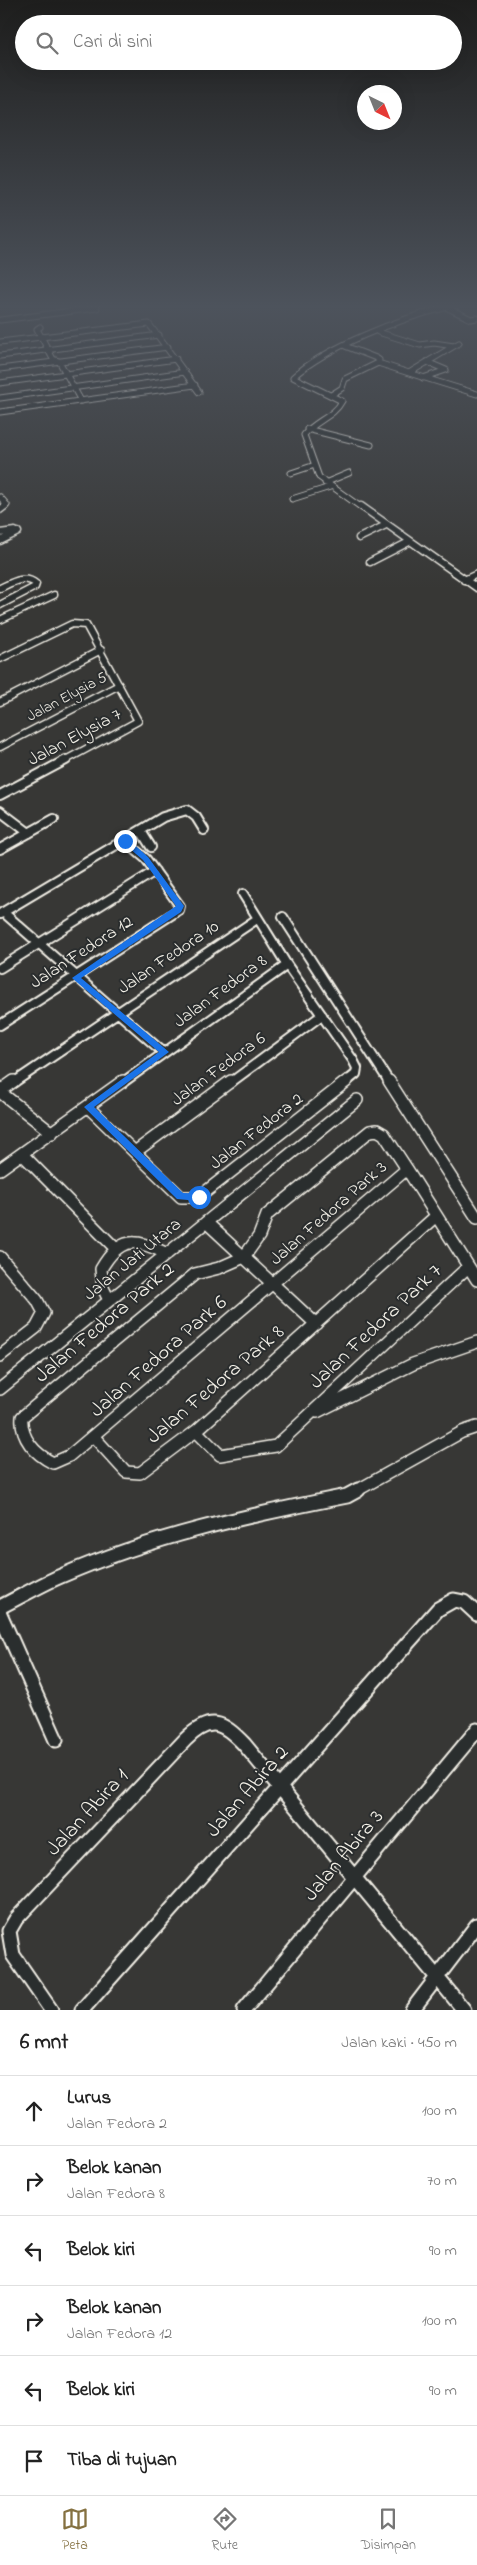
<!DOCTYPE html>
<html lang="id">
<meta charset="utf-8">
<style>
:root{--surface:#fff;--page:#f2f2f2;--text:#222;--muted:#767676;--line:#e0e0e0;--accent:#857141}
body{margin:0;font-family:"Indie Flower",sans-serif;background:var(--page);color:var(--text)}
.compass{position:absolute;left:357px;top:85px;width:45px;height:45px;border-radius:50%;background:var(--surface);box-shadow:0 5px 20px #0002;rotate:137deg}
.stop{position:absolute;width:15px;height:15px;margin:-11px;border:4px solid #1a73e8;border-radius:50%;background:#fff}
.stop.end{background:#1a73e8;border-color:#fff;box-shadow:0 1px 5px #0008}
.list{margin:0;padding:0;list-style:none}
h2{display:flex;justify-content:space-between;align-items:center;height:65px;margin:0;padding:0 20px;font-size:21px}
h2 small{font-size:16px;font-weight:400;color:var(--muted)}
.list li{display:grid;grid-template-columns:32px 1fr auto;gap:15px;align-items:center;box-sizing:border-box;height:70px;padding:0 20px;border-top:1px solid var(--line)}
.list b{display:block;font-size:19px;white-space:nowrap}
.list p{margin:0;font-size:16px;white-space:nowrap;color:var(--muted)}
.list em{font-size:16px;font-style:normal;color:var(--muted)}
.icon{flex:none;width:28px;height:28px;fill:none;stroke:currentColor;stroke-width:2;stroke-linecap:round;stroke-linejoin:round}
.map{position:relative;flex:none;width:477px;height:2010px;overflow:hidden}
.search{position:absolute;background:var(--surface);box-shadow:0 5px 20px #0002;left:15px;right:15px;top:15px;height:55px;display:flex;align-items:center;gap:12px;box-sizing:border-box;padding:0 18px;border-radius:28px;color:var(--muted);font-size:19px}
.sheet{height:485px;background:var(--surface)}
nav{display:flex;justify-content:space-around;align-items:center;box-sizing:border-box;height:70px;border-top:1px solid var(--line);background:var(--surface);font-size:14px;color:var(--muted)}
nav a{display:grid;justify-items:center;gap:2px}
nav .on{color:var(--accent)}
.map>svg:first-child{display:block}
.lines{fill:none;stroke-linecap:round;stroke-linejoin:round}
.minor-far4-casing{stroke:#f4f1e8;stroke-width:7}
.minor-far3-casing{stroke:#f4f1e8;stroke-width:9}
.minor-far2-casing{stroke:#f4f1e8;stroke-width:12}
.minor-far1-casing{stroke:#f4f1e8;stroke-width:14}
.minor-casing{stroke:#f4f1e8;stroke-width:17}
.minor-far4{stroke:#2a2d2e;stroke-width:5}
.minor-far3{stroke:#2a2d2e;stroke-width:6}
.minor-far2{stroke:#2a2d2e;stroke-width:8}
.minor-far1{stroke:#2a2d2e;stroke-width:11}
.minor{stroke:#2a2d2e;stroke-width:13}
.route{fill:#1a73e8}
.labels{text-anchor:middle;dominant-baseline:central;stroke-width:4;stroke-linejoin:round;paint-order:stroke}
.far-street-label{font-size:15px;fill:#f4f1e8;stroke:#2a2d2e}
.street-label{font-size:18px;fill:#f4f1e8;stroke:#2a2d2e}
.near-street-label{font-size:21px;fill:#f4f1e8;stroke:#2a2d2e}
</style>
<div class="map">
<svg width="477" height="2010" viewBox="0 0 477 2010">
<rect width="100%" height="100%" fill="#373735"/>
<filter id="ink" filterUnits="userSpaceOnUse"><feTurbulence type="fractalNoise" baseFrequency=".02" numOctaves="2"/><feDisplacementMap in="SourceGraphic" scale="10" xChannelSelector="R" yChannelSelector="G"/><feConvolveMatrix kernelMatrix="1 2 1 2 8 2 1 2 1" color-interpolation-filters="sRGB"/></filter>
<g filter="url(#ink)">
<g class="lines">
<g class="minor-far4-casing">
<path id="minor-far4" d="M448 308 471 319 477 318
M0 320 97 308
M40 327 37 329 53 359 59 361 81 401
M378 332 420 345 434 343 454 346
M0 342 149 324 199 392
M345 346 376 358 379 360 378 363 409 373 459 343
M0 356 159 335
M0 369 168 347
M409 373 477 394
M423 378 446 370 427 362
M0 383 176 359
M331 395 342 388 345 379 378 363
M0 398 185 372
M0 412 195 385
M307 429 371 445
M291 473 312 466
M325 483 349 473
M0 497 7 505 3 508
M292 499 330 487
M362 508 319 477 304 435C314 421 334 417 342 401L293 377C326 347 401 318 444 308"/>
</g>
<g class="minor-far3-casing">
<path id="minor-far3" d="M361 506 477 588
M0 510 5 506
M0 533 15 531
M359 538 386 525
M0 541 18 532
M370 562 409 542
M464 580 477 574
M0 588C11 583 25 574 36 584L35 587 0 605
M0 620 54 595
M0 659 72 624 86 625 138 721 64 761
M0 702 101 650
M0 747 119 685"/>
</g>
<g class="minor-far2-casing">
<path id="minor-far2" d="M0 795 66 760
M0 811 29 833
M141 831 151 847
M0 849 54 819
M243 894 287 965 353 1060 357 1068 356 1074 345 1083
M3 912 164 1053
M0 914 163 817 187 810 196 817 204 830
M283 917 390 1083
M0 968 155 871
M0 1025 179 910 180 906 146 859 125 841
M13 1083 257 919
M122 1083 287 965
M230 1083 322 1015"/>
</g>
<g class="minor-far1-casing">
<path id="minor-far1" d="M389 1081 477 1218
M0 1091 14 1081
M0 1092 52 1133
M88 1107 181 1197H199L347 1081
M377 1130 384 1134 407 1169 69 1456 53 1463C35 1454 20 1438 22 1417L195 1274 219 1268 244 1257 259 1236 267 1215 370 1131Z
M135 1152 231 1081
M22 1154 115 1248
M0 1169 123 1081
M407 1169 477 1280
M206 1222 316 1324
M0 1257 37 1300 44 1313 36 1328 0 1356
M109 1300 103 1288 101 1269C120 1236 135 1238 167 1254
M0 1389 357 1100
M317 1412 413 1364 477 1342
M196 1431 220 1455 276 1446 468 1267
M94 1437 126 1472 140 1473 196 1431 436 1216
M356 1491 462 1432 477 1427"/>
</g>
<g class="minor-casing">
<path id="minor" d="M0 1607C20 1597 40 1585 61 1576 152 1536 250 1515 347 1496L358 1490
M0 1614 56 1740
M51 2010 13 1955 9 1931 16 1919 186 1739C210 1716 222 1721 244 1744L464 2010
M82 2010 438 1609 454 1600 464 1602 477 1614
M244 2010 477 1730
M412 2010 477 1925"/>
</g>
<use href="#minor-far4" class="minor-far4"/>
<use href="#minor-far3" class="minor-far3"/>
<use href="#minor-far2" class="minor-far2"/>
<use href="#minor-far1" class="minor-far1"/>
<use href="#minor" class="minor"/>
</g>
</g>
<linearGradient id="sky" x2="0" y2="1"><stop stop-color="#1e1e1d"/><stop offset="0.52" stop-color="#4d535c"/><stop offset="1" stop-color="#4d535c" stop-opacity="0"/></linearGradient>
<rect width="477" height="589" fill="url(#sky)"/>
<path class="route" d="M122 839H128L148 857 184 906 181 912 81 978 169 1052 94 1107 183 1193 202 1194V1200L199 1201 177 1199 84 1107 159 1052 72 978 176 906 143 860 122 842Z"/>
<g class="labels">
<g class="far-street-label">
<text transform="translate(67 697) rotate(-28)">Jalan Elysia 5</text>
</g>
<g class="street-label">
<text transform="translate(75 738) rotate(-28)">Jalan Elysia 7</text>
<text transform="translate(82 953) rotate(-33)">Jalan Fedora 12</text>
<text transform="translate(169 958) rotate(-34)">Jalan Fedora 10</text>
<text transform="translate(221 992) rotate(-36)">Jalan Fedora 8</text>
<text transform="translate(219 1070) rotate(-36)">Jalan Fedora 6</text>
<text transform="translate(257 1132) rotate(-38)">Jalan Fedora 2</text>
<text transform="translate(329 1214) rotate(-41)">Jalan Fedora Park 3</text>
<text transform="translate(133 1260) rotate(-39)">Jalan Jati Utara</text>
</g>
<g class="near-street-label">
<text transform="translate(105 1323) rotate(-40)">Jalan Fedora Park 2</text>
<text transform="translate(376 1327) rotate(-43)">Jalan Fedora Park 7</text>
<text transform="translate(159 1357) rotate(-41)">Jalan Fedora Park 6</text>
<text transform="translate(216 1385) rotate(-40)">Jalan Fedora Park 8</text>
<text transform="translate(248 1792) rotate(-49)">Jalan Abira 2</text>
<text transform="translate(88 1813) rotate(-47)">Jalan Abira 1</text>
<text transform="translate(344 1856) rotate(-50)">Jalan Abira 3</text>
</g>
</g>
</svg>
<svg class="compass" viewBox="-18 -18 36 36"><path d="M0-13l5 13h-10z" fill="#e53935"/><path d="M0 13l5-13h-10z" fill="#767676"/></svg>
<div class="stop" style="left:199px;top:1197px"></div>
<div class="stop end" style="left:125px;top:841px"></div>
<div class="search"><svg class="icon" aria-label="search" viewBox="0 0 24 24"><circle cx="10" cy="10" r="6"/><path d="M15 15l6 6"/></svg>Cari di sini</div>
</div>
<section class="sheet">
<h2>6 mnt<small>Jalan kaki · 450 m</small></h2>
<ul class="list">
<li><svg class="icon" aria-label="ahead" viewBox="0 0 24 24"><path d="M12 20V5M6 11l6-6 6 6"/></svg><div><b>Lurus</b><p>Jalan Fedora 2</p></div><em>100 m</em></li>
<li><svg class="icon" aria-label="right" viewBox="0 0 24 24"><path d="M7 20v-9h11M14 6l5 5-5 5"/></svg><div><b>Belok kanan</b><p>Jalan Fedora 8</p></div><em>70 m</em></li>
<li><svg class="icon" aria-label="left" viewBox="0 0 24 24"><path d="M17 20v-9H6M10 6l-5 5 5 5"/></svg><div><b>Belok kiri</b></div><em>90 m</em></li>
<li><svg class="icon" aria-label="right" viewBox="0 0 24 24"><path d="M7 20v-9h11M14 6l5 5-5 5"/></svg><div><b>Belok kanan</b><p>Jalan Fedora 12</p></div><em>100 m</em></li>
<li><svg class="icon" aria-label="left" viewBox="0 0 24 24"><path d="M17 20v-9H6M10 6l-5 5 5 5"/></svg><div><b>Belok kiri</b></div><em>90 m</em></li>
<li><svg class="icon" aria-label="arrive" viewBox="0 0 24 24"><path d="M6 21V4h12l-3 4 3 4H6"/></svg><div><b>Tiba di tujuan</b></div></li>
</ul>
</section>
<nav>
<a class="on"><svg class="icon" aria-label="map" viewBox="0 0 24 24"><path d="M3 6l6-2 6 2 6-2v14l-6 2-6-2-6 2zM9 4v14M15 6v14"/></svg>Peta</a>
<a><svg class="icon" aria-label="directions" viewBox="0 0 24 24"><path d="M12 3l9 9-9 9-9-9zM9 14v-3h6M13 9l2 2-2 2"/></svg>Rute</a>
<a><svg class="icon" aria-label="saved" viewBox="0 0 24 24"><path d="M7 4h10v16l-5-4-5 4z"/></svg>Disimpan</a>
</nav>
